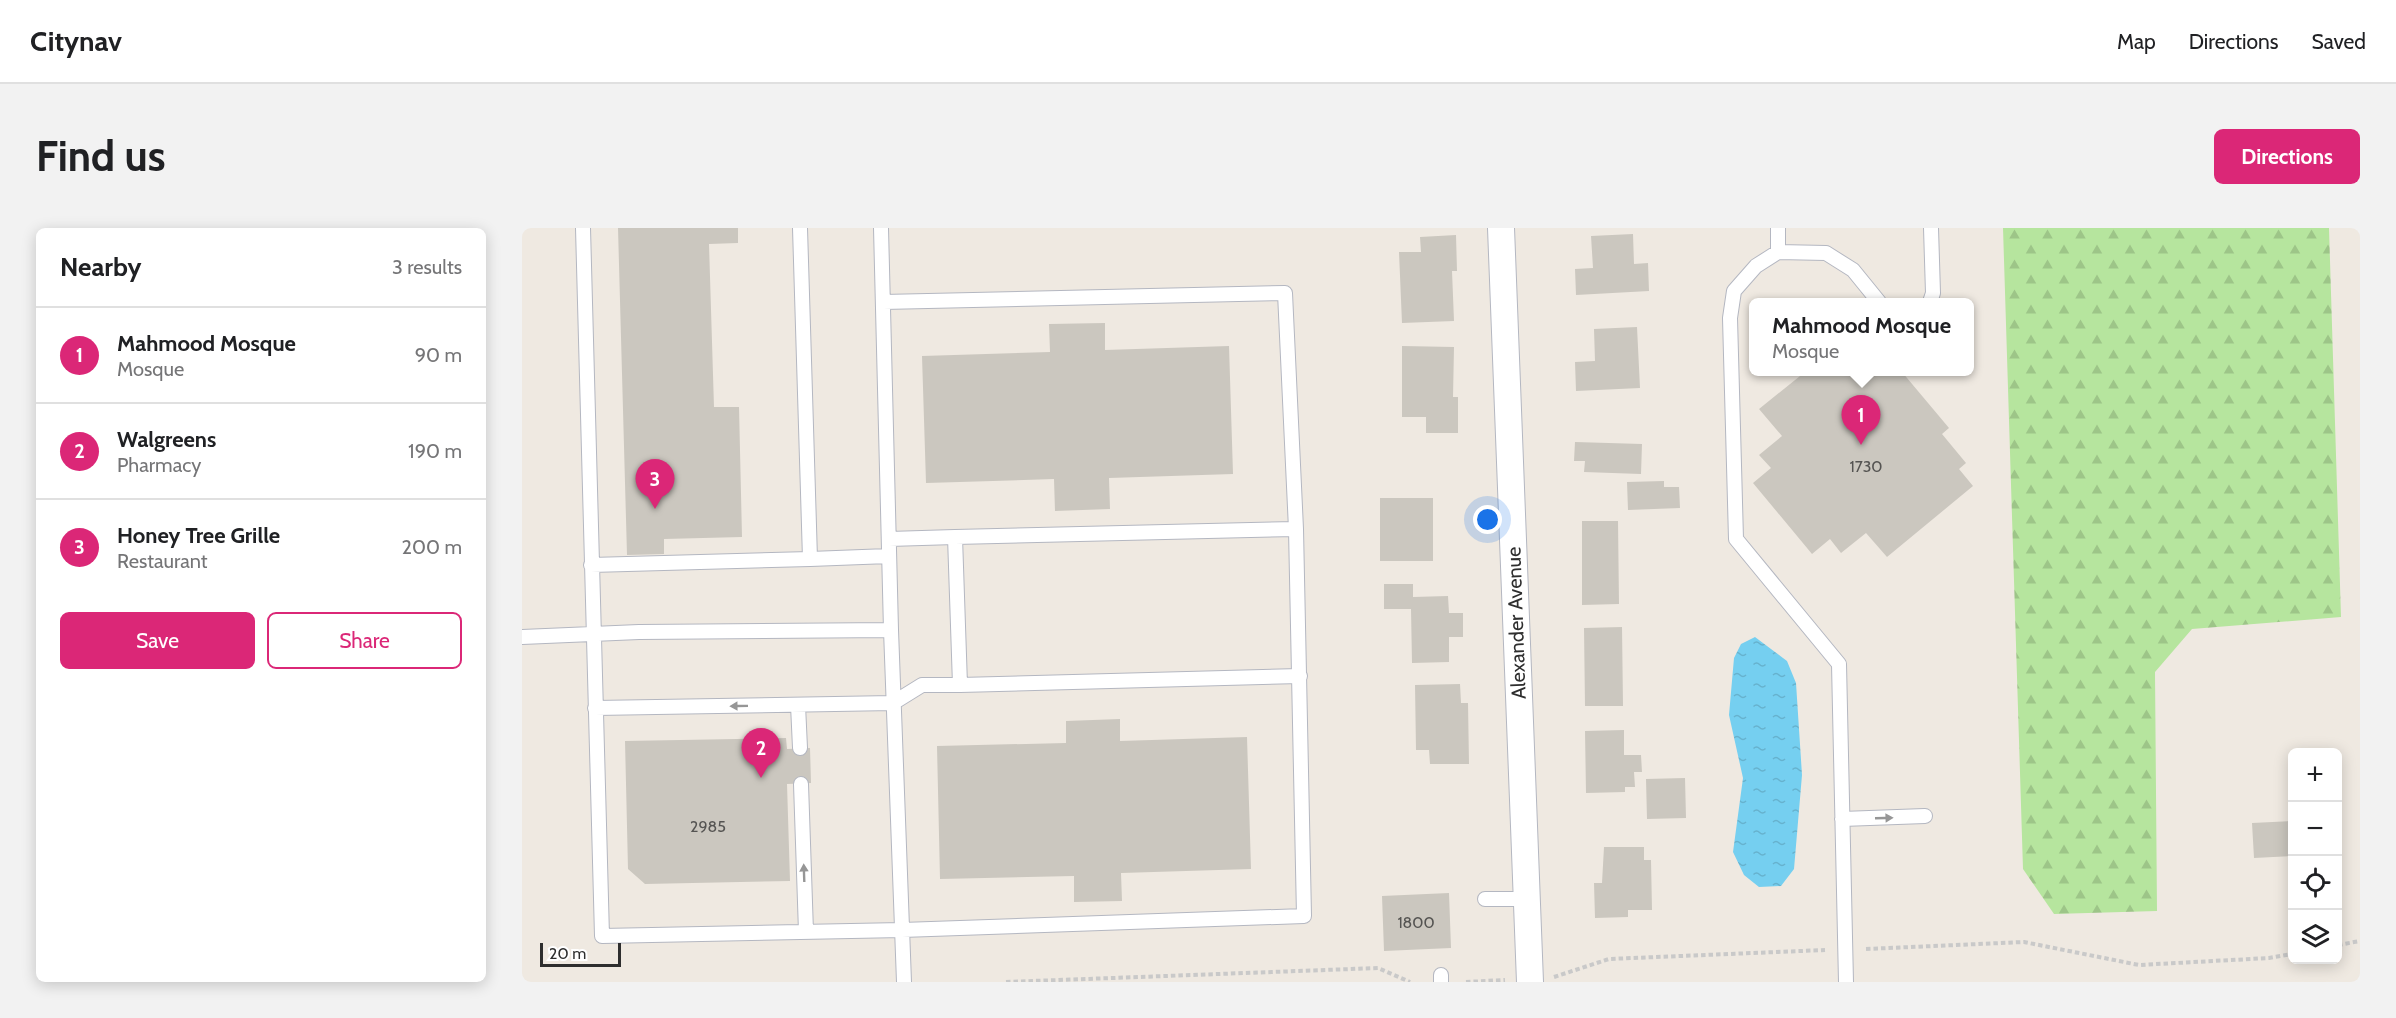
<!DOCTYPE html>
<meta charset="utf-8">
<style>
:root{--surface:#fff;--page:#f2f2f2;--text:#202124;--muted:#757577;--line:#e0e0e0;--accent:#db2777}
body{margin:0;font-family:Cabin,sans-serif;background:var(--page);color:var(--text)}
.controls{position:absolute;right:18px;bottom:18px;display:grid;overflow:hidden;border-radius:9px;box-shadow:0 3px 15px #0003}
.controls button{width:54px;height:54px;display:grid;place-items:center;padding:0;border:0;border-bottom:2px solid var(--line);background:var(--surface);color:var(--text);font:30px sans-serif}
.scale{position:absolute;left:18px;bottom:15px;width:81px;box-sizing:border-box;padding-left:6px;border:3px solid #2e2e2e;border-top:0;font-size:16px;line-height:21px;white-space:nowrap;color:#2e2e2e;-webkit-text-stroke:4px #fff;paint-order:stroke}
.you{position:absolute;left:966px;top:292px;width:21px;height:21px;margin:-15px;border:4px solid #fff;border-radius:50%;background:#1a73e8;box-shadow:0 0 0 9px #1a73e833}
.badge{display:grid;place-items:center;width:39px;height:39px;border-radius:50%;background:var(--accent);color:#fff;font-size:20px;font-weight:700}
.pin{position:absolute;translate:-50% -50px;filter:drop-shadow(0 2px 3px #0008)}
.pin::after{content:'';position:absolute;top:32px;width:21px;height:18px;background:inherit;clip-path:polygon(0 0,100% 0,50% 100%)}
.popup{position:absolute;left:1227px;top:70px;width:225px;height:78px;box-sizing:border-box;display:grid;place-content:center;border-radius:9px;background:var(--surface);filter:drop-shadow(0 2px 4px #0005);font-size:20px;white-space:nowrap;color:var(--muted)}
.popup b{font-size:22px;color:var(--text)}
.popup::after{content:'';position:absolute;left:50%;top:100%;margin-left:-12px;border:12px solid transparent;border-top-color:var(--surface)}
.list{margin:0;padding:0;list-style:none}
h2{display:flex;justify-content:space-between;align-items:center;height:78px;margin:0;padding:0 24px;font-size:26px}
h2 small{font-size:20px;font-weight:400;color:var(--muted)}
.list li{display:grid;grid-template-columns:39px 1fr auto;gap:18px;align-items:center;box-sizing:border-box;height:96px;padding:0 24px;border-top:2px solid var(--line)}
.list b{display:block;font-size:22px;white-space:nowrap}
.list p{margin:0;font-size:20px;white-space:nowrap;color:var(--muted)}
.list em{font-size:20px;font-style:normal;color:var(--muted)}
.actions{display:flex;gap:12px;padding:18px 24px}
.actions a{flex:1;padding:14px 0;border:2px solid var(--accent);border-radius:9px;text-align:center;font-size:21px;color:var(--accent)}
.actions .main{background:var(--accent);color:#fff}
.icon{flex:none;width:33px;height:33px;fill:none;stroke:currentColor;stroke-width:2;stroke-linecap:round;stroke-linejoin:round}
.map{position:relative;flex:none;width:1838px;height:754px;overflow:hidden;border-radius:9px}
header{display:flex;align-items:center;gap:36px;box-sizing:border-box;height:84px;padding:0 30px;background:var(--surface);border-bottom:2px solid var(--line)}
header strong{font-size:28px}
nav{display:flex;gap:33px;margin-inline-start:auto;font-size:21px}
.intro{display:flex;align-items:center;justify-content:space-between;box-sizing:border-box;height:144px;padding:0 36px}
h1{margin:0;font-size:42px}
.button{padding:15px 27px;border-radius:9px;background:var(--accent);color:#fff;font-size:21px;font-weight:700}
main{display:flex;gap:36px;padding:0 36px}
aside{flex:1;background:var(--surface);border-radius:9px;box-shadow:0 3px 15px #0003}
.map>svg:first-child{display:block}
.forest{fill:url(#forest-firs)}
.water{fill:url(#water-ripples)}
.building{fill:#cbc7bf}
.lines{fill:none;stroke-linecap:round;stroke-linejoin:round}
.lane-casing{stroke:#b4b7c1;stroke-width:16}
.street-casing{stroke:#b4b7c1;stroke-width:28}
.path{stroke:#c9c9c9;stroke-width:4;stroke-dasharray:4.5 3;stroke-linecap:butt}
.lane{stroke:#fff;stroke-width:14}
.street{stroke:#fff;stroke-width:26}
.oneway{fill:#969696}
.labels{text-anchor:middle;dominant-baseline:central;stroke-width:5;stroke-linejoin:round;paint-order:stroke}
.number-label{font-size:16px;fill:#555452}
.street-label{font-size:20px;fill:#2e2e2e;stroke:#fff}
</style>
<header>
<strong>Citynav</strong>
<nav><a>Map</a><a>Directions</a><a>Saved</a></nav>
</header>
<div class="intro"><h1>Find us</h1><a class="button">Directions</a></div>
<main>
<aside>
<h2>Nearby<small>3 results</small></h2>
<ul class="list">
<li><span class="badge">1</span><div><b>Mahmood Mosque</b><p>Mosque</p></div><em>90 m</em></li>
<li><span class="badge">2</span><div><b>Walgreens</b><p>Pharmacy</p></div><em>190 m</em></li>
<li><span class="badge">3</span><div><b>Honey Tree Grille</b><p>Restaurant</p></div><em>200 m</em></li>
</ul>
<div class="actions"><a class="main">Save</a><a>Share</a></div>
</aside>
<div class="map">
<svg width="1838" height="754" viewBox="0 0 1838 754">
<defs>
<pattern id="forest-firs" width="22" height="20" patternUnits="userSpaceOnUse" patternTransform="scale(1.5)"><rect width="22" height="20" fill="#b6e59e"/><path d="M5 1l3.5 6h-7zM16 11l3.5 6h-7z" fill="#9dc588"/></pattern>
<pattern id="water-ripples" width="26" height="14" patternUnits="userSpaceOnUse" patternTransform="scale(1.5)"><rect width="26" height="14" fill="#75cff0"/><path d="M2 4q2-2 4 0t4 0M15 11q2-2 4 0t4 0" fill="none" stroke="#66b2ce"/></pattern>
</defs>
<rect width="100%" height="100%" fill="#efe9e1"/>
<path class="forest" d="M1481 0H1807L1819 389 1670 401 1633 444 1635 683 1532 686 1501 641Z"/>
<path class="water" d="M1233 409 1265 433 1274 455 1280 547 1272 641 1259 658 1237 659 1222 647 1211 624 1221 550 1207 487 1212 430 1219 416Z"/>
<path class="building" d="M96 0H216V15L187 16 192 179H217L220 309 142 311V326L105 327Z
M1111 6 1112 36 1126 35 1127 63 1054 67 1053 41 1071 40 1069 8Z
M934 7 935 43H930L932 93 880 95 877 24H899L898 9Z
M583 95V122L707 118 711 246 587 250 588 281 533 283 532 251 404 255 400 128 528 124 527 96Z
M1115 99 1118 160 1054 163 1053 134 1073 133 1072 101Z
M880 118 932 119 931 169H936V205H904V189H880Z
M1283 144H1370L1372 146 1380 144 1427 200 1420 206 1444 235 1437 241 1451 258 1365 329 1344 305 1319 325 1308 311 1290 326 1231 255 1249 240 1237 227 1260 208 1237 181Z
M1053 214 1120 216 1119 246 1062 244 1063 233H1052Z
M1142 253V259H1157L1158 280 1106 282 1105 254Z
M858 270H911V333H858Z
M1060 293H1096L1097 376 1060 377Z
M862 356H891V369L926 368 927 385H941V409H927V434L890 435 889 381H862Z
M1100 399 1101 478H1063L1062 400Z
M938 456 939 475H946L947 536H908L907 522H894L893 457Z
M598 491V513L725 509 729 641 599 645 600 673 552 674V648L418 651 415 518 544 515V493Z
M1102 502V527H1119L1120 544H1112L1113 559H1103V564L1064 565 1063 503Z
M264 510 265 521 288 520 289 555 265 556 268 653 123 656 106 641 103 513Z
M1163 550 1164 590 1125 591 1124 551Z
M1770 593V628L1732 630 1730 595Z
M1082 619H1122V632H1129L1130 682H1106V689L1073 690 1072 655H1080Z
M927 665 929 720 862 723 860 668Z"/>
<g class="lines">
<g class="lane-casing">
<path id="lane" d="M61 0 80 708 380 702 782 688 774 301 763 65 361 74
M278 0 288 331 367 328
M359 0 369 402
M1256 0V24
M1408 74 1411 65 1409 0
M433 309 774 301
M367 311 433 309 438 457 778 448
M69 337 288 331
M0 409 117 404 369 402 382 754
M276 477 278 520
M73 480 371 475 400 457H438
M279 556 284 704
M1320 591 1403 588
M963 671H1004
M919 747V754
M1324 754 1317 436 1214 311 1208 90 1212 63 1234 38 1256 24 1304 25 1331 42 1357 74"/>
</g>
<g class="street-casing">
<path id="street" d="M979 0 1008 754"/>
</g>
<path class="path" d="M1816 717 1838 713
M1344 721 1502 714 1617 737 1747 730 1770 726
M1032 749 1087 731 1303 722
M484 754 856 740 888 754
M944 754 983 752"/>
<use href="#lane" class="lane"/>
<use href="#street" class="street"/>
</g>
<defs><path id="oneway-solid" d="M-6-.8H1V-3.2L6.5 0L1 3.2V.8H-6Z" transform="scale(1.5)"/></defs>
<g class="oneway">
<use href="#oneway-solid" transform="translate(217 478) rotate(179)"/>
<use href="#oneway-solid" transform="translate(1362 590) rotate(-2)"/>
<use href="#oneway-solid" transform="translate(282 645) rotate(-92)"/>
</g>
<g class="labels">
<g class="number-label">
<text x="1344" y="238">1730</text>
<text x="186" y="598">2985</text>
<text x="894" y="694">1800</text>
</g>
<g class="street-label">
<text transform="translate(994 395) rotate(-92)">Alexander Avenue</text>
</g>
</g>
</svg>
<div class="controls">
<button>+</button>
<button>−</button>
<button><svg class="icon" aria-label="locate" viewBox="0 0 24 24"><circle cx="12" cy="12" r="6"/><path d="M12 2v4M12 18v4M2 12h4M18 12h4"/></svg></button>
<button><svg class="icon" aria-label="layers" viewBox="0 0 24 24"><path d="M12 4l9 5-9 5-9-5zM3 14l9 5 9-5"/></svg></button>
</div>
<div class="scale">20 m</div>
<div class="you"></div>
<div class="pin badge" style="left:1339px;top:217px">1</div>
<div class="popup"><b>Mahmood Mosque</b>Mosque</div>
<div class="pin badge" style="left:239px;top:550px">2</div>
<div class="pin badge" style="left:133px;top:281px">3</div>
</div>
</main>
